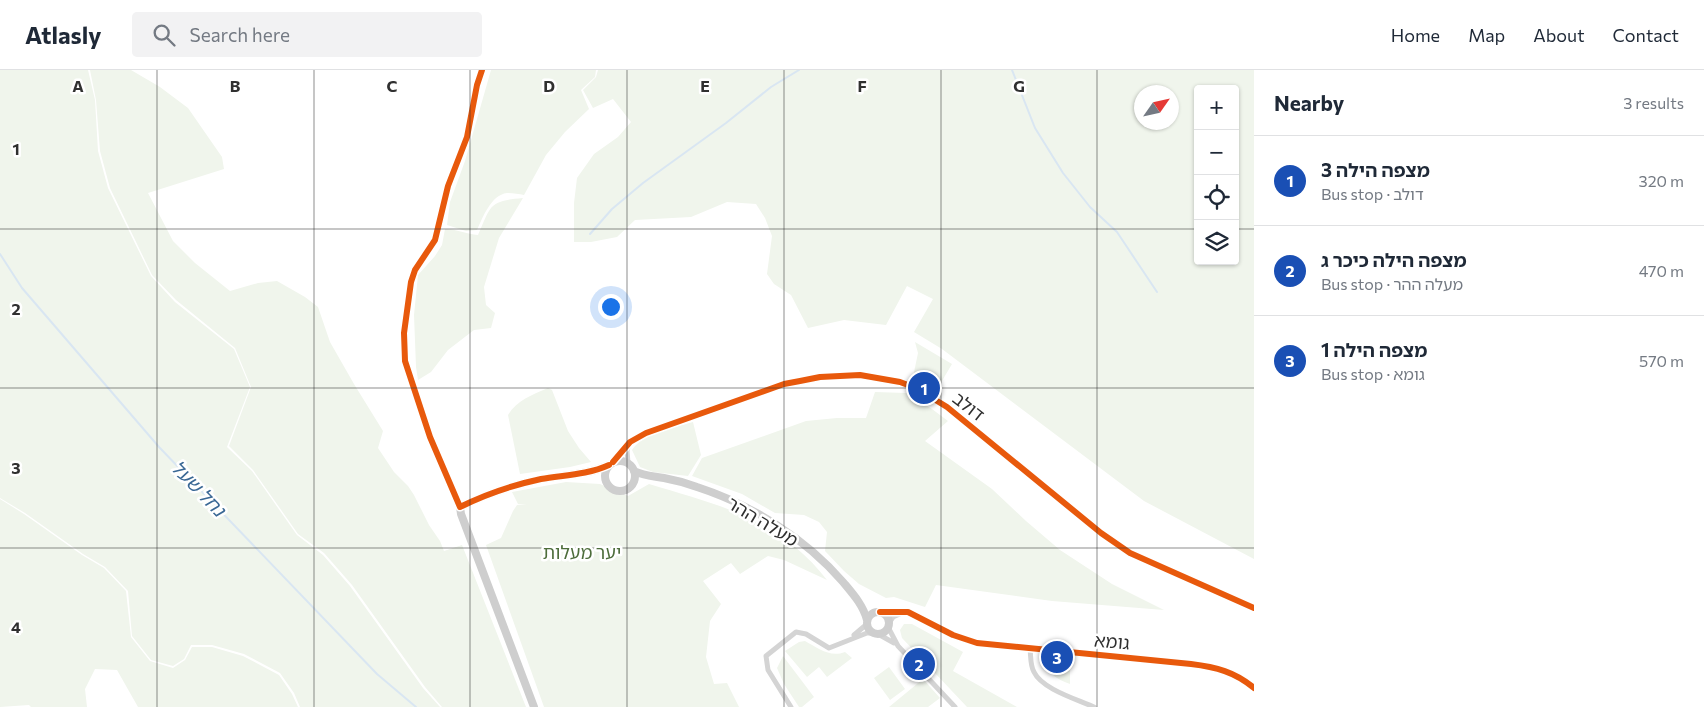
<!DOCTYPE html>
<meta charset="utf-8">
<style>
:root{--surface:#fff;--page:#f2f2f3;--text:#1f2937;--muted:#747a83;--line:#e0e1e3;--accent:#787878}
body{margin:0;font-family:Commissioner,"Noto Sans Hebrew",sans-serif;background:var(--page);color:var(--text)}
.controls{position:absolute;right:15px;top:15px;display:grid;overflow:hidden;border-radius:5px;box-shadow:0 1px 4px #0004}
.controls button{width:45px;height:45px;display:grid;place-items:center;padding:0;border:0;border-bottom:1px solid var(--line);background:var(--surface);color:var(--text);font:25px sans-serif}
.compass{position:absolute;left:1134px;top:15px;width:45px;height:45px;border-radius:50%;background:var(--surface);box-shadow:0 1px 4px #0004;rotate:56deg}
.you{position:absolute;left:610px;top:236px;width:18px;height:18px;margin:-12px;border:4px solid #fff;border-radius:50%;background:#1a73e8;box-shadow:0 0 0 8px #1a73e833}
.badge{display:grid;place-items:center;width:32px;height:32px;border-radius:50%;background:var(--accent);color:#fff;font-size:16px;font-weight:700}
.pin{position:absolute;translate:-50% -50%;border:2px solid #fff;box-shadow:0 1px 5px #0006}
.list{margin:0;padding:0;list-style:none}
h2{display:flex;justify-content:space-between;align-items:center;height:65px;margin:0;padding:0 20px;font-size:21px}
h2 small{font-size:16px;font-weight:400;color:var(--muted)}
.list li{display:grid;grid-template-columns:32px 1fr auto;gap:15px;align-items:center;box-sizing:border-box;height:90px;padding:0 20px;border-top:1px solid var(--line)}
.list b{display:block;font-size:19px;white-space:nowrap}
.list p{margin:0;font-size:16px;white-space:nowrap;color:var(--muted)}
.list em{font-size:16px;font-style:normal;color:var(--muted)}
.icon{flex:none;width:28px;height:28px;fill:none;stroke:currentColor;stroke-width:2;stroke-linecap:round;stroke-linejoin:round}
.map{position:relative;flex:none;width:1254px;height:637px;overflow:hidden}
header{display:flex;align-items:center;gap:30px;box-sizing:border-box;height:70px;padding:0 25px;background:var(--surface);border-bottom:1px solid var(--line)}
header strong{font-size:24px}
nav{display:flex;gap:28px;margin-inline-start:auto;font-size:18px}
.search{width:350px;height:45px;background:var(--page);display:flex;align-items:center;gap:12px;box-sizing:border-box;padding:0 18px;border-radius:5px;color:var(--muted);font-size:19px}
main{display:flex}
aside{flex:1;background:var(--surface)}
.map>svg:first-child{display:block}
.green{fill:#f0f5ec;fill-rule:evenodd}
.lines{fill:none;stroke-linecap:round;stroke-linejoin:round}
.stream{stroke:#d9e6f2;stroke-width:2}
.street{stroke:#d4d4d4;stroke-width:5}
.secondary{stroke:#cecece;stroke-width:8}
.cycleway-casing{stroke:#fff;stroke-width:9}
.cycleway{stroke:#e8590c;stroke-width:6}
.grid{fill:none;stroke:#303030;stroke-width:1;stroke-opacity:0.55}
.labels{text-anchor:middle;dominant-baseline:central;stroke-width:5;stroke-linejoin:round;paint-order:stroke}
.street-label{font-size:18px;fill:#303030;stroke:#fff}
.park-label{font-size:18px;fill:#4d6d3b;stroke:#fff}
.water-label{font-size:19px;font-style:italic;fill:#3a6895;stroke:#fff}
.grid-label{font-size:16px;text-anchor:middle;font-weight:bold;fill:#303030;stroke:#fff;stroke-width:5;stroke-linejoin:round;paint-order:stroke}
</style>
<header>
<strong>Atlasly</strong>
<div class="search"><svg class="icon" aria-label="search" viewBox="0 0 24 24"><circle cx="10" cy="10" r="6"/><path d="M15 15l6 6"/></svg>Search here</div>
<nav><a>Home</a><a>Map</a><a>About</a><a>Contact</a></nav>
</header>
<main>
<div class="map">
<svg width="1254" height="637" viewBox="0 0 1254 637">
<rect width="100%" height="100%" fill="#fff"/>
<path class="green" d="M0 0H88L95 30 98 81 108 118 151 206 175 232 234 279 250 317 227 377 252 401 297 465 323 485 350 516 423 618 440 637H300L294 623 280 603 244 584 212 575H191L184 589 173 596 151 590 132 566 128 521 105 497 83 484 25 443 0 428Z
M90 0H131L160 17 188 38 222 87 224 99 148 123 173 171 195 193 230 221 258 213 277 211 305 227 318 237 330 272 354 314 383 361 378 378 394 402 408 416 414 425 429 455 440 471 444 481 462 475 526 637H442L425 617 352 515 324 483 298 464 253 400 229 376 251 317 235 278 176 230 152 205 110 118 100 81 96 30Z
M491 0H596L595 7 581 20 589 39 565 62 546 85 524 125C519 124 513 123 507 123 491 125 483 147 477 160L466 161 447 155 450 132 465 91Z
M598 0H1254V489L1144 431 942 279 914 262 933 229 907 216 886 255 844 250 808 258 791 225 774 214 767 204 772 166 765 148 756 134 727 132 691 147 635 150 617 167 591 172H574V133L577 108 594 84 618 67 631 52 613 29 593 38 583 20 596 7ZM1198 19H1235V191H1198ZM1142 22H1172V52H1142Z
M523 128 499 168 484 217 486 235 495 243 491 258 474 260 448 280 431 302 418 310 416 297 414 245 418 205 435 186 442 175 445 159C456 159 467 164 478 165 491 136 488 131 523 128Z
M915 272 952 294 936 321 913 307 918 283Z
M548 318 552 320 568 361 579 378 591 392 570 397 520 404 508 345C517 330 532 325 548 318Z
M875 322 906 323 932 339 948 351 925 371 992 419 1026 451 1060 480 1112 514 1164 540 1052 531 936 515 925 537 894 527 886 528 859 514 844 501 825 481 827 462 819 452 804 445 775 443 742 424 692 406 702 388 806 351 837 348H866Z
M693 352 701 385 688 406 653 402 640 397 632 380C644 362 673 358 693 352Z
M566 412 600 414 628 426 649 414C719 435 780 449 827 510L784 490 768 486 740 504 731 493 703 511 721 534 710 551 706 587 714 614 727 613 739 637H544L486 475 501 468 513 441 517 435 527 434H518L512 422Z
M0 429 24 444 82 485 104 498 126 521 131 567 150 591 173 598 185 590 192 577H212L243 586 279 605 292 624 298 637H138L117 600 95 599 85 619 87 637H31L29 635 0 637Z
M904 554H912L963 582 953 601 1017 637H967L902 568 900 560Z
M805 571C818 578 830 588 845 582L852 588 827 607 819 597 807 607 785 581 799 572Z
M783 586 814 627 802 637H799L784 614 777 598Z
M1047 588 1070 592V614C1057 609 1051 606 1045 593Z
M889 597 905 619 890 630 874 608Z
M923 609 940 628 928 637H889Z"/>
<g class="lines">
<path class="stream" d="M1012 0 1035 58 1063 103 1090 137 1117 162 1157 222
M590 164 612 139 643 113 726 53 771 17 799 0
M0 184 22 218 159 377 377 604 416 637"/>
<path class="street" d="M613 392 630 372 646 363 784 314 800 311 820 307 860 305 900 312 916 318 947 337 1101 463 1130 483 1254 538
M628 393 627 381 629 373
M460 437 430 367 405 291 404 263 411 212 415 200 435 170 448 116 467 67 477 15 482 0
M880 542H908L953 565 977 573 1191 594C1216 597 1235 602 1254 618
M889 553 893 547 902 543
M888 557 898 576 955 637
M878 564 894 573
M854 565 867 554
M1030 579C1031 586 1030 595 1034 602 1042 619 1076 629 1094 637
M791 637 768 600 766 586 796 562 806 564 829 578 867 563H874"/>
<path class="secondary" d="M605 406a15 15 0 1 1 30 0a15 15 0 1 1-30 0Z
M634 401C644 406 653 406 664 408 675 410 686 413 697 417 752 435 805 468 843 512 853 524 863 535 867 550
M867 553a11 11 0 1 1 22 0a11 11 0 1 1-22 0Z
M534 637 461 444 460 437C486 424 513 415 541 409 564 405 587 405 609 395"/>
<g class="cycleway-casing">
<path id="cycleway" d="M482 0 477 15 467 67 448 116 435 170 415 200 411 212 404 263 405 291 430 367 460 437C486 424 513 415 541 409 564 405 587 405 609 395
M613 392 630 372 646 363 784 314 800 311 820 307 860 305 900 312 916 318 947 337 1101 463 1130 483 1254 538
M880 542H908L953 565 977 573 1191 594C1216 597 1235 602 1254 618"/>
</g>
<use href="#cycleway" class="cycleway"/>
</g>
<path class="grid" d="M157 0V637M314 0V637M470 0V637M627 0V637M784 0V637M941 0V637M1097 0V637M0 159H1198M1235 159H1254M0 318H1254M0 478H1254"/>
<g class="labels">
<g class="street-label">
<text transform="translate(969 336) rotate(38)">דולב</text>
<text transform="translate(763 451) rotate(31)">מעלה ההר</text>
<text transform="translate(1112 571) rotate(5)">גומא</text>
</g>
<g class="park-label">
<text x="582" y="482">יער מעלות</text>
</g>
<g class="water-label">
<text transform="translate(199 418) rotate(46)">נחל שעל</text>
</g>
</g>
<g class="grid-label">
<text x="78" y="22">A</text>
<text x="235" y="22">B</text>
<text x="392" y="22">C</text>
<text x="549" y="22">D</text>
<text x="705" y="22">E</text>
<text x="862" y="22">F</text>
<text x="1019" y="22">G</text>
<text x="16" y="85">1</text>
<text x="16" y="245">2</text>
<text x="16" y="404">3</text>
<text x="16" y="563">4</text>
</g>
</svg>
<div class="controls">
<button>+</button>
<button>−</button>
<button><svg class="icon" aria-label="locate" viewBox="0 0 24 24"><circle cx="12" cy="12" r="6"/><path d="M12 2v4M12 18v4M2 12h4M18 12h4"/></svg></button>
<button><svg class="icon" aria-label="layers" viewBox="0 0 24 24"><path d="M12 4l9 5-9 5-9-5zM3 14l9 5 9-5"/></svg></button>
</div>
<svg class="compass" viewBox="-18 -18 36 36"><path d="M0-13l5 13h-10z" fill="#e53935"/><path d="M0 13l5-13h-10z" fill="#747a83"/></svg>
<div class="you"></div>
<div class="pin badge" style="left:924px;top:318px;background:#1a4fb4">1</div>
<div class="pin badge" style="left:919px;top:594px;background:#1a4fb4">2</div>
<div class="pin badge" style="left:1057px;top:587px;background:#1a4fb4">3</div>
</div>
<aside>
<h2>Nearby<small>3 results</small></h2>
<ul class="list">
<li><span class="badge" style="background:#1a4fb4">1</span><div><b>מצפה הילה 3</b><p>Bus stop · דולב</p></div><em>320 m</em></li>
<li><span class="badge" style="background:#1a4fb4">2</span><div><b>מצפה הילה כיכר ג</b><p>Bus stop · מעלה ההר</p></div><em>470 m</em></li>
<li><span class="badge" style="background:#1a4fb4">3</span><div><b>מצפה הילה 1</b><p>Bus stop · גומא</p></div><em>570 m</em></li>
</ul>
</aside>
</main>
